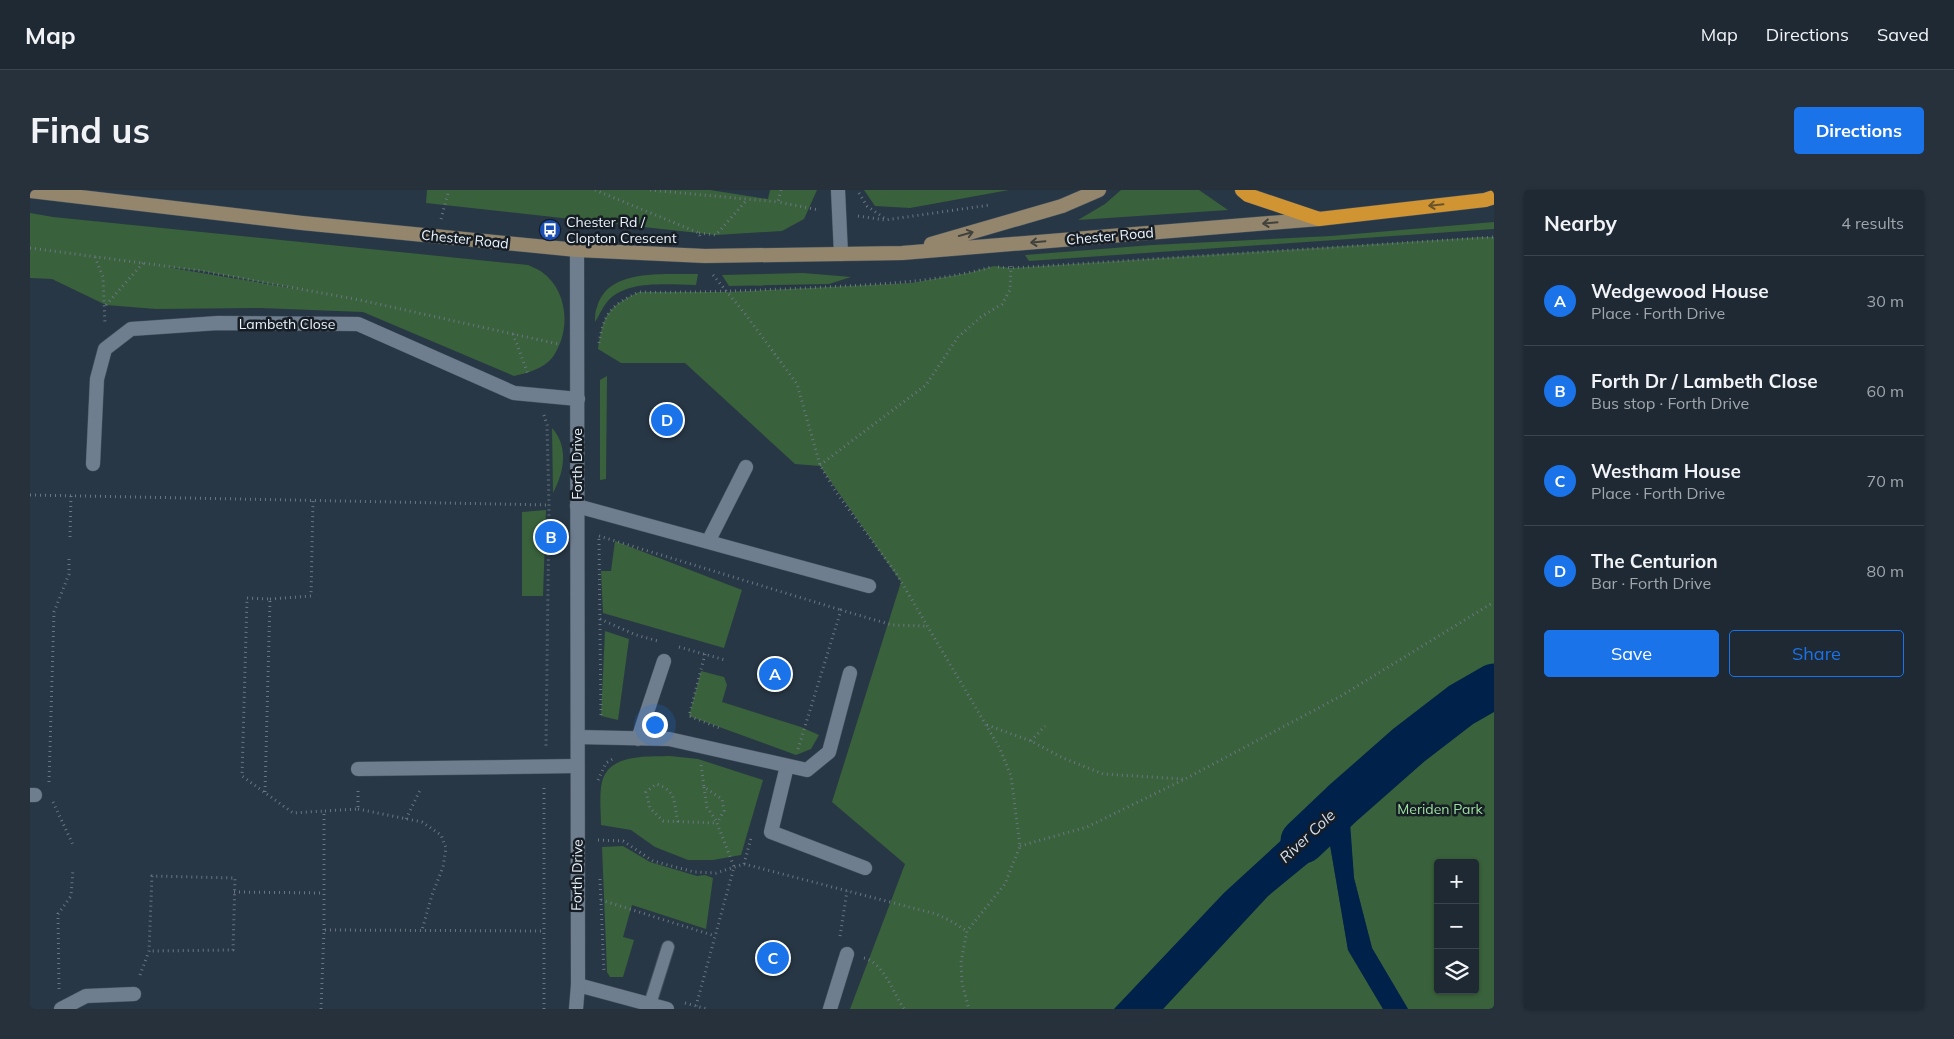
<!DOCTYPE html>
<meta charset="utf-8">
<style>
:root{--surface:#1e2934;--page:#26313c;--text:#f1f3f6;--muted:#a1a6ac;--line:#3c454f;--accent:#1a73e8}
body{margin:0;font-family:Mulish,sans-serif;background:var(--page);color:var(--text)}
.controls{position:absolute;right:15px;bottom:15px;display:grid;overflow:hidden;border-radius:5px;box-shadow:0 1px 4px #0004}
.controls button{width:45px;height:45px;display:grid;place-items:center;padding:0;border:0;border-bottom:1px solid var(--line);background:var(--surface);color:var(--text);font:25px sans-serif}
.you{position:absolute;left:624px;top:534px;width:18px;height:18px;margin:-12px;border:4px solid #fff;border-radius:50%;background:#1a73e8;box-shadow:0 0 0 8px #1a73e833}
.badge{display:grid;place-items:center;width:32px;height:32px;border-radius:50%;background:var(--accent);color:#fff;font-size:16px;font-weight:700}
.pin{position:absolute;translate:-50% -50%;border:2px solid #fff;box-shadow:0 1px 5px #0006}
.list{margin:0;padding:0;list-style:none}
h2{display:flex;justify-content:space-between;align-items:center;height:65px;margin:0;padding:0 20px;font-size:21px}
h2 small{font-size:16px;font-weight:400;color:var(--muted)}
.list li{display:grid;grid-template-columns:32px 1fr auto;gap:15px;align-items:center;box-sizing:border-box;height:90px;padding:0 20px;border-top:1px solid var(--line)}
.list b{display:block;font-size:19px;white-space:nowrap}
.list p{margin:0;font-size:16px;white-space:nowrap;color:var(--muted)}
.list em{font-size:16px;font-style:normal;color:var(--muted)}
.actions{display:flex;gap:10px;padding:15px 20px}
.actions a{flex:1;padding:11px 0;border:1px solid var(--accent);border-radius:5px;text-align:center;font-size:18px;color:var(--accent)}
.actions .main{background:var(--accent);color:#fff}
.icon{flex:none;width:28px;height:28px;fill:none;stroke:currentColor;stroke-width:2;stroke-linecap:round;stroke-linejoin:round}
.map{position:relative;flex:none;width:1464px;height:819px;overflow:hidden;border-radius:5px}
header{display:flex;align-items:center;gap:30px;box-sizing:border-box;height:70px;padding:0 25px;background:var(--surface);border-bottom:1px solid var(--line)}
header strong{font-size:24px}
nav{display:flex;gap:28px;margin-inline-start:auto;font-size:18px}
.intro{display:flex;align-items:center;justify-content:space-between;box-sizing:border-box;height:120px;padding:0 30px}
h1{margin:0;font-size:35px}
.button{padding:12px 22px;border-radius:5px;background:var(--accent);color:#fff;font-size:18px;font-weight:700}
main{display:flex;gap:30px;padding:0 30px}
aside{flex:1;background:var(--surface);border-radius:5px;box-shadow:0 1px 4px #0004}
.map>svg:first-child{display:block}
.green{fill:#39613b;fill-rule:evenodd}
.water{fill:#00214a}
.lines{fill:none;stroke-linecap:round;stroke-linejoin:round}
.river{stroke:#00214a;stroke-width:45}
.service-casing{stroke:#45525e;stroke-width:14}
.minor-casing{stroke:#45525e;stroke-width:15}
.tertiary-casing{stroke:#45525e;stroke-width:15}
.secondary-casing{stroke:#45525e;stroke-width:15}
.trunk-casing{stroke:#45525e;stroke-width:15}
.path{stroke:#697683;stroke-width:3;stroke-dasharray:1 4;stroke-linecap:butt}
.service{stroke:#6e7e8f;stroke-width:12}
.minor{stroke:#6e7e8f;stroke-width:14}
.tertiary{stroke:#6e7e8f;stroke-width:14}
.secondary{stroke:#93866c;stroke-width:14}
.trunk{stroke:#d09432;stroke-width:14}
.oneway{stroke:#6a532a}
.oneway2{stroke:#42423d}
.labels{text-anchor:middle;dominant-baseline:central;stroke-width:5;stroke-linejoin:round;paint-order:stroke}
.poi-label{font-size:14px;fill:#ecf5fe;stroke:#171d24;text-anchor:start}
.street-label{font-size:14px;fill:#ecf5fe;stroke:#171d24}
.park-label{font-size:14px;fill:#9de29f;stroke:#171d24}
.water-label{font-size:15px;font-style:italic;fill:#d7e2f0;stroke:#171d24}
</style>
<header>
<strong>Map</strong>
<nav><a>Map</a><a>Directions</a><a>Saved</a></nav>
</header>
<div class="intro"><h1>Find us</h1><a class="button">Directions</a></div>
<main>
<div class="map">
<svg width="1464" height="819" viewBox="0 0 1464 819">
<rect width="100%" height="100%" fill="#283745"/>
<path class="green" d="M397 0H680L738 9 740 0H787L774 29 752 41 686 45 396 13Z
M834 0H979L880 18 845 16Z
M1091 0H1169L1198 20 1048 30 1075 14Z
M0 23 23 27 498 75C502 77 508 79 512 82 539 102 541 142 522 168 513 179 497 183 484 186L333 122 230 118 126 119 76 115 22 89 0 88ZM136 77 172 81 268 99Z
M1464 32V39L999 71 995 65 1122 55 1301 46Z
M1451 47H1464V481L1429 502 1355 555 1194 703 1085 819H820L875 674 802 612 871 392 790 276 765 274 655 173H591L568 159C573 125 577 117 609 102H697L881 93 938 83 964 76 981 78Z
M773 83 821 87 799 94 699 96 692 85Z
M668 84 666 95C639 95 596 89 577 112 572 118 569 126 565 132 565 127 565 121 567 117 578 77 636 85 668 84Z
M577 186 576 289 570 290V190Z
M522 238C539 257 534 282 523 303Z
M516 320 513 406H492V322Z
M585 351 712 400 694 458 573 423 571 381H581Z
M575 441 599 449 588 530 571 526Z
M671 481 694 487 697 495 692 512 771 537 789 545 781 559 766 565 659 526Z
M1464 518V819H1378L1342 758 1324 688 1319 631 1352 594 1412 550ZM1408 673H1445V800H1408Z
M640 566 668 569 733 590 711 665 683 670H658L625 657 601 640 571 635C571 622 569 605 572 592 579 563 618 567 640 566Z
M1300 655 1318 760 1353 819H1133L1238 706Z
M593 656 620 672 667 686 675 685 683 688 676 739 602 715 593 747 604 750 593 787H580L577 782 572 657Z"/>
<path class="water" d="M1317 590 1324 688 1342 758 1378 819H1353L1318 760 1300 655 1238 706 1133 819H1084L1194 703Z"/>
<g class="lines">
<path class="river" d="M1273 651 1313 613 1379 555 1431 515 1464 496"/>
<g class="service-casing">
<path id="service" d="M620 814 638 757"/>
</g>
<g class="minor-casing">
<path id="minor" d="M808 0 811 64
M63 274 67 189 75 159 101 139 188 133 328 134 484 203 548 209
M547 316 839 396
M678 352 716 277
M548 547 639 549 777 580 799 562 820 483
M608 549 634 471
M757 576 741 642 835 678
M328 579 547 576
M0 605H5
M548 795 637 819
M31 819 56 806 104 804
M800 819 817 764"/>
</g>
<g class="tertiary-casing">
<path id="tertiary" d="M546 819 548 795 547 60"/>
</g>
<g class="secondary-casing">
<path id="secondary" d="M0 1 272 33 547 60 675 66 872 63 1289 29
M901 54 1032 16 1069 0"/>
</g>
<g class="trunk-casing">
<path id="trunk" d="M1212 0 1218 5 1289 29 1455 10 1464 7"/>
</g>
<path class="path" d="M565 0 669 43 670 46
M620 0 748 12
M751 0 748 12 789 20
M829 3 837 16 854 28
M828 26 855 30 960 15
M411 29 419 0
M669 43 686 45 716 11
M0 58 172 81 330 110 528 154
M65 67 73 87 75 134
M968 77 981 78 1464 47
M683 85 716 125 767 194 790 275 806 302 866 383 956 535 970 559 981 586 990 656 975 694 937 741 931 772 932 793 939 819
M76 115 113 73
M483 144 498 184
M569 153C574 123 581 115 609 102 671 103 733 100 796 97 852 94 907 92 961 77
M514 225 517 235 519 315 516 558
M790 275 896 195 928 147 951 127 972 114 980 100 981 76
M0 305 519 315
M569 346 811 420
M40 347 41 306
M569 349 571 528
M240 409 281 406 283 311
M570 429 606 445 628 451
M649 457 695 470
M675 464 659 526 692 539
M957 535 1001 551 1033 568 1073 584 1153 589
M1001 551 1015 536
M768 559 811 420 862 435 897 436
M568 590 576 573 584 568
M19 592 24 422 39 384V368
M674 597 677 617 687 632
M235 602 240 409 217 408 212 586 263 623 294 621
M23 612 44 657
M328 619 392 632 411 645 416 658 413 677 402 705 392 740
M376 629 391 598
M648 632C643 613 648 601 626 594L616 602 620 618 633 631 687 633
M568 650 593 651 623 671 664 682 686 683 714 674 906 724 919 730 937 741
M990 656 1057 637 1155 589 1311 506 1464 412
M714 674 721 648
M570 689 574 783
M204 702 294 703
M571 710 685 746
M294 740V621L328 619V597
M810 746 817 701
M834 768C853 772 864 804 874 819
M110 785 119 761 122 686 205 688 203 760 119 761
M29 799 28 724 41 706 43 679
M655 813 677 819
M666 816 704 677 687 633 694 621 692 609 674 597 671 575
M291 819 294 740 514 741
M514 819V595"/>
<use href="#service" class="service"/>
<use href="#minor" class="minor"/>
<use href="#tertiary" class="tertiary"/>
<use href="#secondary" class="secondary"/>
<use href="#trunk" class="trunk"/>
</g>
<defs><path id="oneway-shaft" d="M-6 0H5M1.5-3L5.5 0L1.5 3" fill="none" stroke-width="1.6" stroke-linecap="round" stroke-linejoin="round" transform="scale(1.25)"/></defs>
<use class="oneway" href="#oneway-shaft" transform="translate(1406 15) rotate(174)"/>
<g class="oneway2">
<use href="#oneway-shaft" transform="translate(1240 33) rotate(175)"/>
<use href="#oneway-shaft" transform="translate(936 44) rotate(-16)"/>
<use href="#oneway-shaft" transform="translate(1008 52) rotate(175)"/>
</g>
<defs>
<g id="bus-disc" transform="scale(1.125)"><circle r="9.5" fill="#1a4fb4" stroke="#171d24"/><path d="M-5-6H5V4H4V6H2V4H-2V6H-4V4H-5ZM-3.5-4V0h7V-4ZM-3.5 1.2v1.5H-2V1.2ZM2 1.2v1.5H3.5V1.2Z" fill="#fff"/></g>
</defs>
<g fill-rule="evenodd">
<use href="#bus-disc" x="520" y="40"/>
</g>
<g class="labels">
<g class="poi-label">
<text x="536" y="32">Chester Rd /<tspan x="536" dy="16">Clopton Crescent</tspan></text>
</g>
<g class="street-label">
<text transform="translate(1080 46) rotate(-5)">Chester Road</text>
<text transform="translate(435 49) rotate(6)">Chester Road</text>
<text x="257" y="134">Lambeth Close</text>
<text transform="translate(547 274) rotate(-90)">Forth Drive</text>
<text transform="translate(547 685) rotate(-89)">Forth Drive</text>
</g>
<g class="park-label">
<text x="1410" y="619">Meriden Park</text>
</g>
<g class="water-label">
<text transform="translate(1277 646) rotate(-43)">River Cole</text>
</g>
</g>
</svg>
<div class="controls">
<button>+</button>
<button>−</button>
<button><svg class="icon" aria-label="layers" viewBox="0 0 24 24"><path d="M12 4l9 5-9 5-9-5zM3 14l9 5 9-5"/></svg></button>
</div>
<div class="you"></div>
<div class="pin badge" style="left:745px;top:484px">A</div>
<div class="pin badge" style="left:521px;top:347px">B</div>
<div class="pin badge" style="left:743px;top:768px">C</div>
<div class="pin badge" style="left:637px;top:230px">D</div>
</div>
<aside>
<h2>Nearby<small>4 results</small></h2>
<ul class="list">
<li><span class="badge">A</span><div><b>Wedgewood House</b><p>Place · Forth Drive</p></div><em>30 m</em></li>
<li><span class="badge">B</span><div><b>Forth Dr / Lambeth Close</b><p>Bus stop · Forth Drive</p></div><em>60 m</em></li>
<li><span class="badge">C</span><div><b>Westham House</b><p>Place · Forth Drive</p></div><em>70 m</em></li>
<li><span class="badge">D</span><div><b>The Centurion</b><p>Bar · Forth Drive</p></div><em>80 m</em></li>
</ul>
<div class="actions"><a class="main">Save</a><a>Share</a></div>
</aside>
</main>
